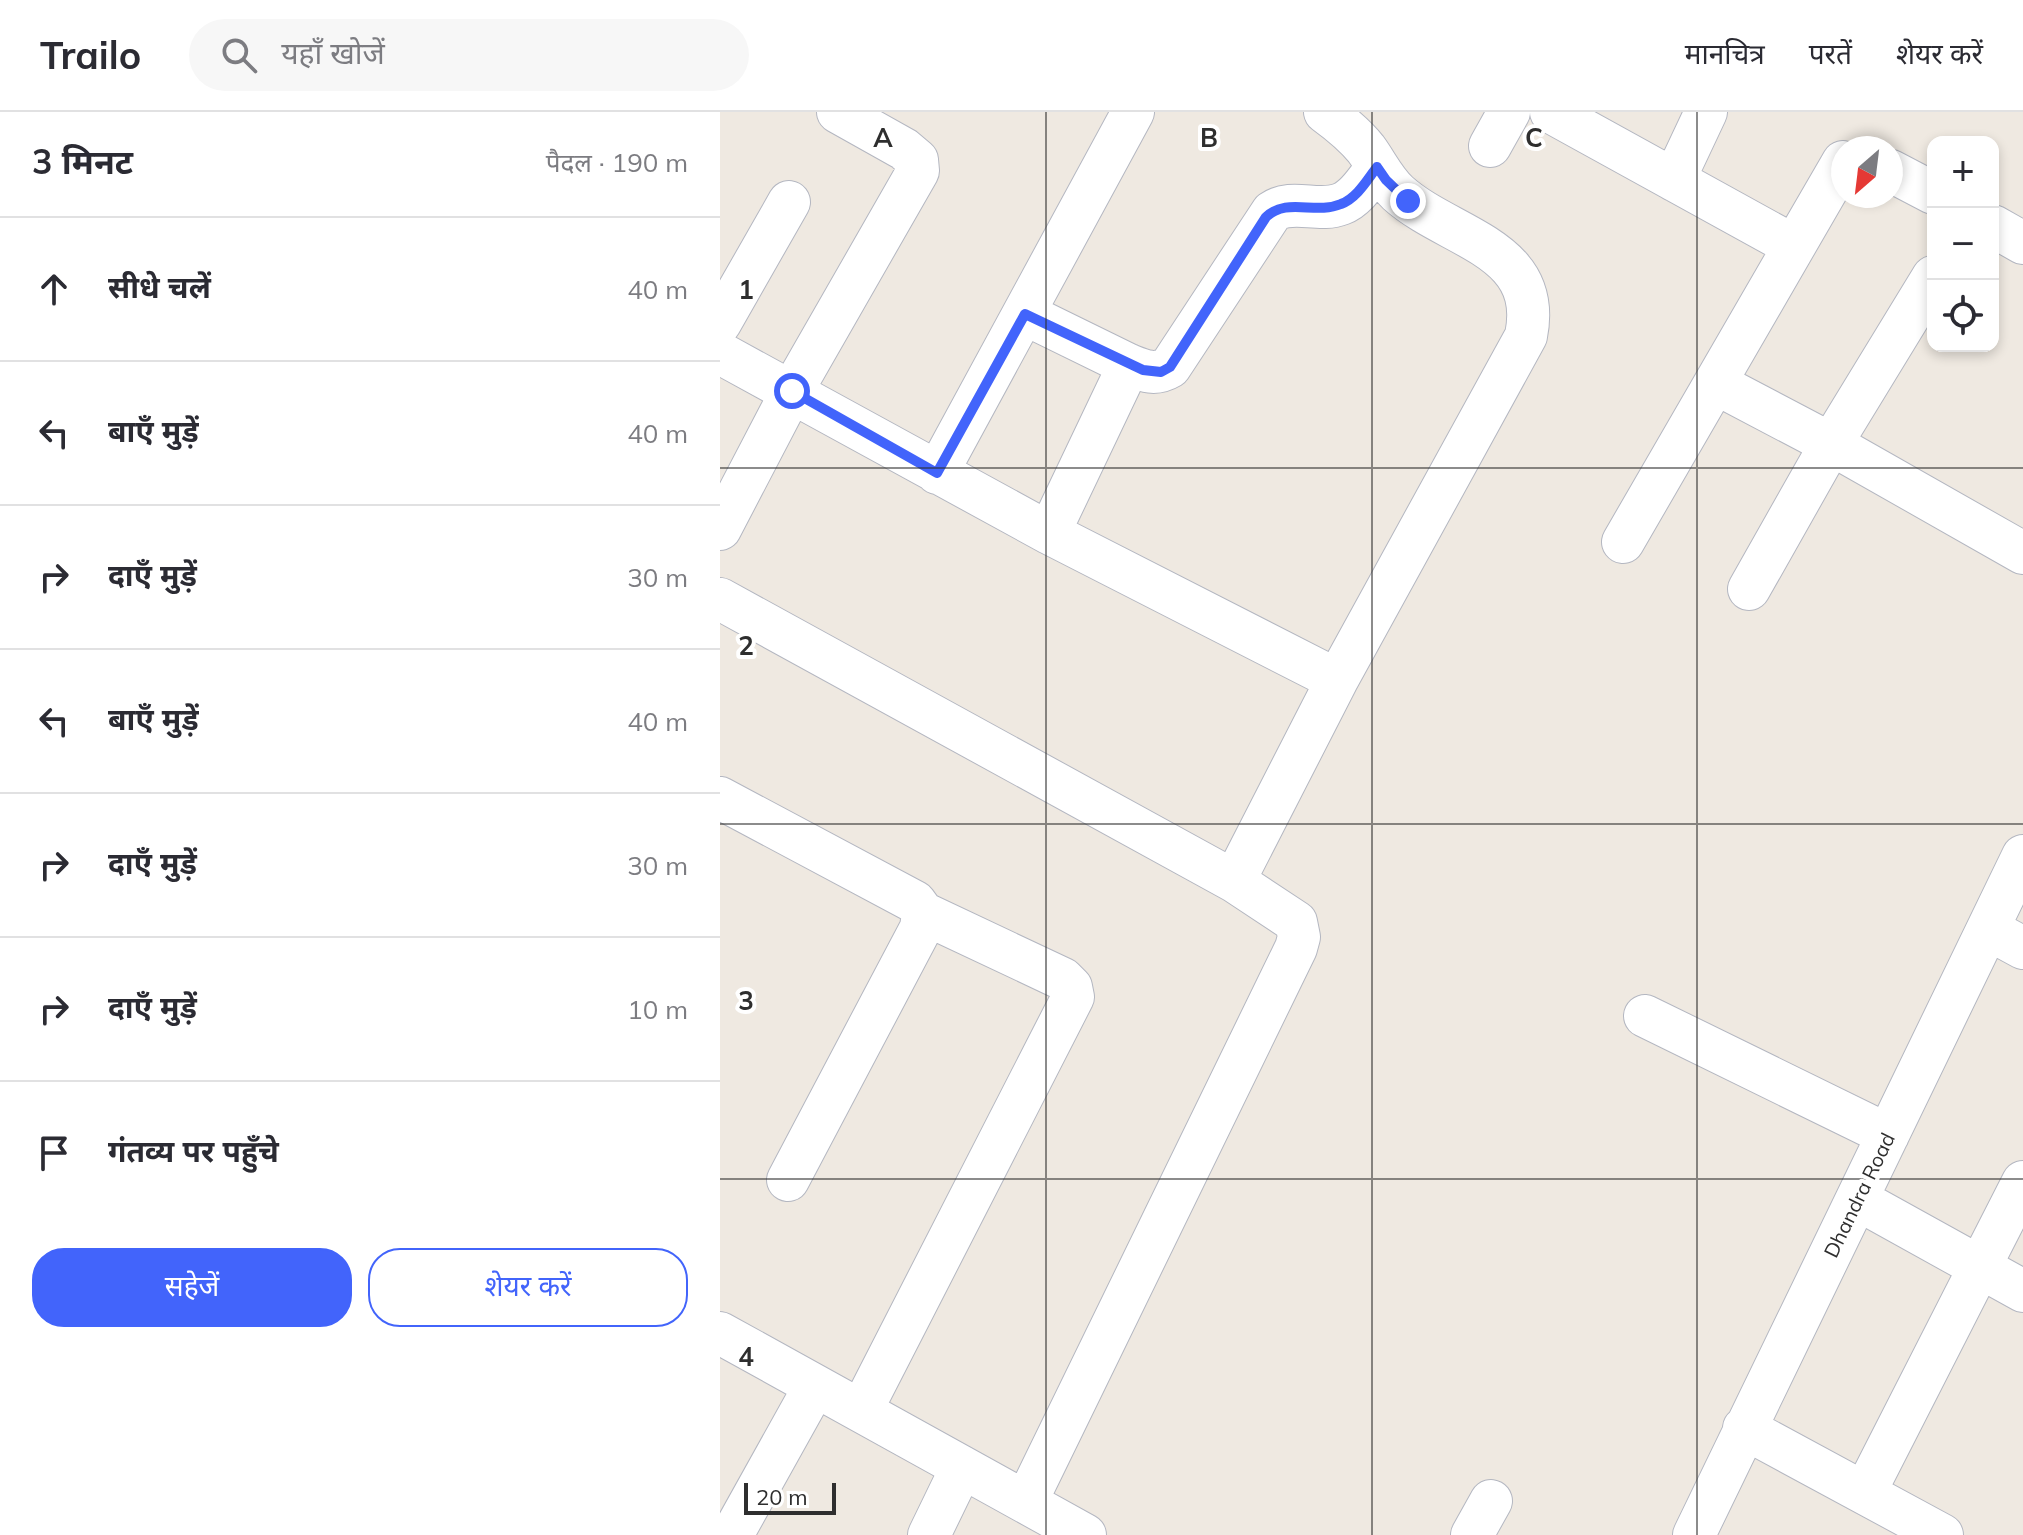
<!DOCTYPE html>
<html lang="hi">
<meta charset="utf-8">
<style>
:root{--surface:#fff;--page:#f7f7f7;--text:#2b2b33;--muted:#7c7c81;--line:#e1e1e2;--accent:#4264fb}
body{margin:0;font-family:Mulish,"Noto Sans Devanagari",sans-serif;background:var(--page);color:var(--text)}
.controls{position:absolute;right:24px;top:24px;display:grid;overflow:hidden;border-radius:16px;box-shadow:0 4px 12px #0003}
.controls button{width:72px;height:72px;display:grid;place-items:center;padding:0;border:0;border-bottom:2px solid var(--line);background:var(--surface);color:var(--text);font:40px sans-serif}
.compass{position:absolute;left:1111px;top:24px;width:72px;height:72px;border-radius:50%;background:var(--surface);box-shadow:0 4px 12px #0003;rotate:208deg}
.scale{position:absolute;left:24px;bottom:20px;width:92px;box-sizing:border-box;padding-left:8px;border:4px solid #2e2e2e;border-top:0;font-size:22px;line-height:28px;white-space:nowrap;color:#2e2e2e;-webkit-text-stroke:6px #fff;paint-order:stroke}
.stop{position:absolute;width:24px;height:24px;margin:-18px;border:6px solid #4264fb;border-radius:50%;background:#fff}
.stop.end{background:#4264fb;border-color:#fff;box-shadow:0 2px 8px #0008}
.list{margin:0;padding:0;list-style:none}
h2{display:flex;justify-content:space-between;align-items:center;height:104px;margin:0;padding:0 32px;font-size:34px}
h2 small{font-size:26px;font-weight:400;color:var(--muted)}
.list li{display:grid;grid-template-columns:52px 1fr auto;gap:24px;align-items:center;box-sizing:border-box;height:144px;padding:0 32px;border-top:2px solid var(--line)}
.list b{display:block;font-size:30px;white-space:nowrap}
.list em{font-size:26px;font-style:normal;color:var(--muted)}
.actions{display:flex;gap:16px;padding:24px 32px}
.actions a{flex:1;padding:18px 0;border:2px solid var(--accent);border-radius:32px;text-align:center;font-size:28px;color:var(--accent)}
.actions .main{background:var(--accent);color:#fff}
.icon{flex:none;width:44px;height:44px;fill:none;stroke:currentColor;stroke-width:2;stroke-linecap:round;stroke-linejoin:round}
.map{position:relative;flex:none;width:1303px;height:1423px;overflow:hidden}
header{display:flex;align-items:center;gap:48px;box-sizing:border-box;height:112px;padding:0 40px;background:var(--surface);border-bottom:2px solid var(--line)}
header strong{font-size:38px}
nav{display:flex;gap:44px;margin-inline-start:auto;font-size:28px}
.search{width:560px;height:72px;background:var(--page);display:flex;align-items:center;gap:20px;box-sizing:border-box;padding:0 28px;border-radius:44px;color:var(--muted);font-size:30px}
main{display:flex}
aside{flex:1;background:var(--surface)}
.map>svg:first-child{display:block}
.lines{fill:none;stroke-linecap:round;stroke-linejoin:round}
.minor-casing{stroke:#b4b7c1;stroke-width:44}
.minor{stroke:#fff;stroke-width:42}
.route{stroke:#4264fb;stroke-width:10}
.grid{fill:none;stroke:#2e2e2e;stroke-width:2;stroke-opacity:0.55}
.labels{text-anchor:middle;dominant-baseline:central;stroke-width:8;stroke-linejoin:round;paint-order:stroke}
.street-label{font-size:20px;fill:#2e2e2e;stroke:#fff}
.grid-label{font-size:26px;text-anchor:middle;font-weight:bold;fill:#2e2e2e;stroke:#fff;stroke-width:8;stroke-linejoin:round;paint-order:stroke}
</style>
<header>
<strong>Trailo</strong>
<div class="search"><svg class="icon" aria-label="search" viewBox="0 0 24 24"><circle cx="10" cy="10" r="6"/><path d="M15 15l6 6"/></svg>यहाँ खोजें</div>
<nav><a>मानचित्र</a><a>परतें</a><a>शेयर करें</a></nav>
</header>
<main>
<aside>
<h2>3 मिनट<small>पैदल · 190 m</small></h2>
<ul class="list">
<li><svg class="icon" aria-label="ahead" viewBox="0 0 24 24"><path d="M12 20V5M6 11l6-6 6 6"/></svg><div><b>सीधे चलें</b></div><em>40 m</em></li>
<li><svg class="icon" aria-label="left" viewBox="0 0 24 24"><path d="M17 20v-9H6M10 6l-5 5 5 5"/></svg><div><b>बाएँ मुड़ें</b></div><em>40 m</em></li>
<li><svg class="icon" aria-label="right" viewBox="0 0 24 24"><path d="M7 20v-9h11M14 6l5 5-5 5"/></svg><div><b>दाएँ मुड़ें</b></div><em>30 m</em></li>
<li><svg class="icon" aria-label="left" viewBox="0 0 24 24"><path d="M17 20v-9H6M10 6l-5 5 5 5"/></svg><div><b>बाएँ मुड़ें</b></div><em>40 m</em></li>
<li><svg class="icon" aria-label="right" viewBox="0 0 24 24"><path d="M7 20v-9h11M14 6l5 5-5 5"/></svg><div><b>दाएँ मुड़ें</b></div><em>30 m</em></li>
<li><svg class="icon" aria-label="right" viewBox="0 0 24 24"><path d="M7 20v-9h11M14 6l5 5-5 5"/></svg><div><b>दाएँ मुड़ें</b></div><em>10 m</em></li>
<li><svg class="icon" aria-label="arrive" viewBox="0 0 24 24"><path d="M6 21V4h12l-3 4 3 4H6"/></svg><div><b>गंतव्य पर पहुँचे</b></div></li>
</ul>
<div class="actions"><a class="main">सहेजें</a><a>शेयर करें</a></div>
</aside>
<div class="map">
<svg width="1303" height="1423" viewBox="0 0 1303 1423">
<rect width="100%" height="100%" fill="#efe9e1"/>
<g class="lines">
<g class="minor-casing">
<path id="minor" d="M605 0C620 11 634 22 646 37 657 52 664 68 678 81 729 127 824 135 806 224L617 568
M831 0 1074 134
M770 34 789 0
M1171 59 1213 81
M954 68 986 0
M1273 114 1303 131
M305 202 409 253C424 259 435 264 450 255L552 100C571 86 599 101 621 92 637 86 647 68 657 55
M0 211 69 90
M0 241 329 421 617 568 514 769
M995 271 1111 332 1303 441
M217 361 413 0
M0 417 72 279 198 59 197 48 184 37 118 0
M329 421 409 253
M903 430 1123 50
M1029 477 1111 332 1213 165
M0 487 514 769 576 810 579 825 576 836 306 1390
M0 686 195 790 203 801 201 816 68 1068
M1268 817 1303 836
M925 904 1168 1023
M1137 1087 1303 1179
M0 1221 365 1423
M141 1299 353 885 351 875 343 867 203 801
M1024 1316 1222 1423
M1145 1380 1303 1070
M12 1423 95 1274
M209 1423 242 1355
M752 1423 771 1389
M974 1423 1303 744"/>
</g>
<use href="#minor" class="minor"/>
</g>
<g class="lines">
<path class="route" d="M72 279 217 361 305 202 423 258 441 260 450 255 546 105C567 85 595 103 621 92 637 86 647 68 657 55L666 68 688 89"/>
</g>
<path class="grid" d="M326 0V1423M652 0V1423M977 0V1423M0 356H1303M0 712H1303M0 1067H1303"/>
<g class="labels">
<g class="street-label">
<text transform="translate(1139 1083) rotate(-64)">Dhandra Road</text>
</g>
</g>
<g class="grid-label">
<text x="163" y="35">A</text>
<text x="489" y="35">B</text>
<text x="814" y="35">C</text>
<text x="26" y="187">1</text>
<text x="26" y="543">2</text>
<text x="26" y="898">3</text>
<text x="26" y="1254">4</text>
</g>
</svg>
<div class="controls">
<button>+</button>
<button>−</button>
<button><svg class="icon" aria-label="locate" viewBox="0 0 24 24"><circle cx="12" cy="12" r="6"/><path d="M12 2v4M12 18v4M2 12h4M18 12h4"/></svg></button>
</div>
<svg class="compass" viewBox="-18 -18 36 36"><path d="M0-13l5 13h-10z" fill="#e53935"/><path d="M0 13l5-13h-10z" fill="#7c7c81"/></svg>
<div class="scale">20 m</div>
<div class="stop" style="left:72px;top:279px"></div>
<div class="stop end" style="left:688px;top:89px"></div>
</div>
</main>
